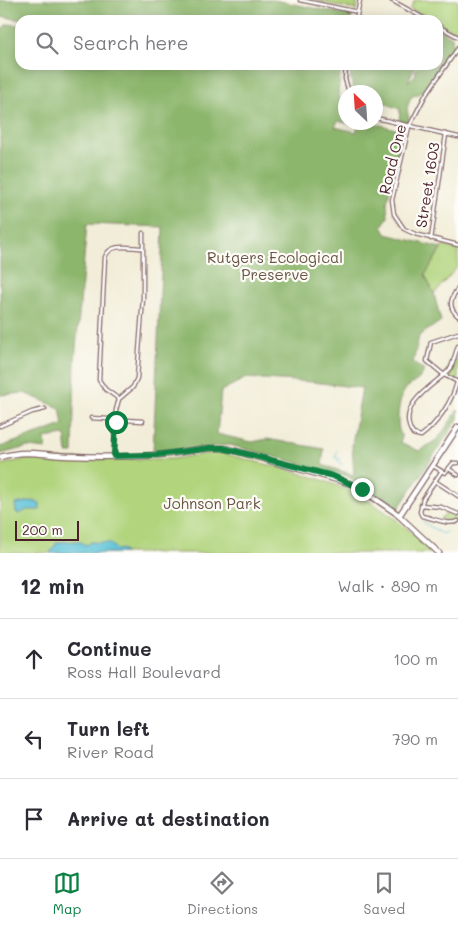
<!DOCTYPE html>
<meta charset="utf-8">
<style>
:root{--surface:#fff;--page:#f7f7f7;--text:#2b2b33;--muted:#7c7c81;--line:#e1e1e2;--accent:#0b8043}
body{margin:0;font-family:Mali,sans-serif;background:var(--page);color:var(--text)}
.compass{position:absolute;left:338px;top:85px;width:45px;height:45px;border-radius:50%;background:var(--surface);box-shadow:0 2px 12px #0003;rotate:335deg}
.scale{position:absolute;left:15px;bottom:12px;width:64px;box-sizing:border-box;padding-left:5px;border:2px solid #4a1f2b;border-top:0;font-size:14px;line-height:18px;white-space:nowrap;color:#4a1f2b;-webkit-text-stroke:4px #fdfcf7;paint-order:stroke}
.stop{position:absolute;width:15px;height:15px;margin:-11px;border:4px solid #0b8043;border-radius:50%;background:#fff}
.stop.end{background:#0b8043;border-color:#fff;box-shadow:0 1px 5px #0008}
.list{margin:0;padding:0;list-style:none}
h2{display:flex;justify-content:space-between;align-items:center;height:65px;margin:0;padding:0 20px;font-size:21px}
h2 small{font-size:16px;font-weight:400;color:var(--muted)}
.list li{display:grid;grid-template-columns:32px 1fr auto;gap:15px;align-items:center;box-sizing:border-box;height:80px;padding:0 20px;border-top:1px solid var(--line)}
.list b{display:block;font-size:19px;white-space:nowrap}
.list p{margin:0;font-size:16px;white-space:nowrap;color:var(--muted)}
.list em{font-size:16px;font-style:normal;color:var(--muted)}
.icon{flex:none;width:28px;height:28px;fill:none;stroke:currentColor;stroke-width:2;stroke-linecap:round;stroke-linejoin:round}
.map{position:relative;flex:none;width:458px;height:553px;overflow:hidden}
.search{position:absolute;background:var(--surface);box-shadow:0 2px 12px #0003;left:15px;right:15px;top:15px;height:55px;display:flex;align-items:center;gap:12px;box-sizing:border-box;padding:0 18px;border-radius:15px;color:var(--muted);font-size:19px}
.sheet{height:305px;background:var(--surface)}
nav{display:flex;justify-content:space-around;align-items:center;box-sizing:border-box;height:70px;border-top:1px solid var(--line);background:var(--surface);font-size:14px;color:var(--muted)}
nav a{display:grid;justify-items:center;gap:2px}
nav .on{color:var(--accent)}
.map>svg:first-child{display:block}
.green{fill:#b1d47d;stroke:#7e7a54}
.forest{fill:#8cb66c;stroke:#6b6a4c;fill-rule:evenodd}
.water{fill:#57bfd5;stroke:#506f80}
.lines{fill:none;stroke-linecap:round;stroke-linejoin:round}
.stream{stroke:#57bfd5;stroke-width:1}
.street-casing{stroke:#856768;stroke-width:5}
.secondary-casing{stroke:#856768;stroke-width:7}
.street{stroke:#fff;stroke-width:2.5}
.secondary{stroke:#fff;stroke-width:4.5}
.route{stroke:#0b8043;stroke-width:6}
.labels{text-anchor:middle;dominant-baseline:central;stroke-width:4.5;stroke-linejoin:round;paint-order:stroke}
.street-label{font-size:15px;fill:#4a1f2b;stroke:#fdfcf7}
.park-label{font-size:15px;fill:#695544;stroke:#fdfcf7}
</style>
<div class="map">
<svg width="458" height="553" viewBox="0 0 458 553">
<rect width="100%" height="100%" fill="#fdfcf7"/>
<filter id="ink" filterUnits="userSpaceOnUse"><feTurbulence type="fractalNoise" baseFrequency=".02" numOctaves="2"/><feDisplacementMap in="SourceGraphic" scale="10" xChannelSelector="R" yChannelSelector="G"/><feConvolveMatrix kernelMatrix="1 2 1 2 8 2 1 2 1" color-interpolation-filters="sRGB"/></filter>
<filter id="wash" filterUnits="userSpaceOnUse"><feTurbulence type="fractalNoise" baseFrequency=".0096" numOctaves="4" result="noise"/><feDisplacementMap in="SourceGraphic" scale="20" xChannelSelector="R" yChannelSelector="G"/><feGaussianBlur stdDeviation="1.12" result="paint"/><feColorMatrix in="noise" values="0 0 0 0 0 0 0 0 0 0 0 0 0 0 0 0 0 1.4 0 .05"/><feComposite in="paint" operator="in"/></filter>
<g filter="url(#wash)">
<rect width="100%" height="100%" fill="#f2edd8"/>
<path class="green" d="M330 0H358L356 10 316 1Z
M415 0H458V33L438 23V20H432L410 9Z
M443 246 458 250V266L434 294 425 275Z
M454 359 458 360V382L444 375Z
M219 452C263 465 310 472 352 492 383 507 410 530 435 553H0V465L26 459H172Z
M449 512 458 518 455 521H445L440 518Z"/>
<path class="forest" d="M0 0H274L352 16 351 20H45L48 13C34 25 17 18 0 17Z
M7 24 20 25V65H341L338 95 345 106 346 122 351 123V124L338 121 335 127 356 132 359 123H373L399 130 400 145 387 203 388 217 382 226 386 234 441 248 425 275 434 294 441 321 419 336 413 363 424 370C421 382 411 382 405 390 398 400 395 427 402 437L400 442 419 451 438 439 458 410V419L398 509 347 476 230 445 153 453 163 227 87 224 75 360 73 453H67L65 435 45 438 46 449 28 447 0 454V447L63 425 60 408 24 393 0 395V32ZM246 378 312 382 362 388 352 445 354 475 322 465 324 449 267 439 252 442 217 434 221 391Z
M440 30 452 37 453 46 421 93 411 97 407 108 409 120 407 122H399L400 109C391 107 385 102 376 99V92H360L353 88 348 65H364L363 68 367 71 371 65H415L408 82 416 74 415 70 418 65H438V35Z"/>
<path class="water" d="M32 501 40 503V510H27L19 514 16 512 15 504Z
M78 541 87 545 91 542 110 543 117 550 122 549 125 553H50L57 542Z"/>
<g class="lines">
<path class="stream" d="M337 451 335 458 340 459
M338 460 342 465
M423 522 442 534 446 532"/>
</g>
</g>
<g filter="url(#ink)">
<g class="lines">
<g class="street-casing">
<path id="street" d="M300 0 358 12
M391 0 427 20
M356 20 360 0
M438 26 458 37
M458 48 425 96 409 127 392 200 394 214 404 229 415 234 458 245
M346 65 345 79 349 92
M376 118 458 137
M431 239 446 134
M458 288C451 298 447 307 458 316
M458 333 431 342 427 361 444 375 451 368 458 346
M457 382C452 402 437 424 421 436L413 434C396 408 428 388 444 375L458 382
M119 399 105 389 99 380 105 257C111 242 130 248 143 248
M119 399 133 387 137 378 143 298V233
M91 418 143 421
M0 426 32 412 45 409
M114 456 116 410 119 399
M433 466 445 473 453 463H458
M449 469 458 475
M441 472 423 499 420 512 422 516C433 518 449 526 458 521
M435 481 458 496
M421 505 441 507 458 514"/>
</g>
<g class="secondary-casing">
<path id="secondary" d="M0 457C28 449 41 455 68 456 97 457 127 457 156 455 181 454 204 445 229 449L355 485 396 513 439 553
M399 516 458 427"/>
</g>
<use href="#street" class="street"/>
<use href="#secondary" class="secondary"/>
</g>
</g>
<g class="lines" filter="url(#ink)">
<path class="route" d="M116 422 114 456 156 455 210 448H223L333 476 362 489"/>
</g>
<g class="labels">
<g class="street-label">
<text transform="translate(392 159) rotate(-76)">Road One</text>
<text transform="translate(427 185) rotate(-81)">Street 1603</text>
</g>
<g class="park-label">
<text x="275" y="257">Rutgers Ecological<tspan x="275" dy="17">Preserve</tspan></text>
<text x="212" y="503">Johnson Park</text>
</g>
</g>
</svg>
<svg class="compass" viewBox="-18 -18 36 36"><path d="M0-13l5 13h-10z" fill="#e53935"/><path d="M0 13l5-13h-10z" fill="#7c7c81"/></svg>
<div class="scale">200 m</div>
<div class="stop" style="left:116px;top:422px"></div>
<div class="stop end" style="left:362px;top:489px"></div>
<div class="search"><svg class="icon" aria-label="search" viewBox="0 0 24 24"><circle cx="10" cy="10" r="6"/><path d="M15 15l6 6"/></svg>Search here</div>
</div>
<section class="sheet">
<h2>12 min<small>Walk · 890 m</small></h2>
<ul class="list">
<li><svg class="icon" aria-label="ahead" viewBox="0 0 24 24"><path d="M12 20V5M6 11l6-6 6 6"/></svg><div><b>Continue</b><p>Ross Hall Boulevard</p></div><em>100 m</em></li>
<li><svg class="icon" aria-label="left" viewBox="0 0 24 24"><path d="M17 20v-9H6M10 6l-5 5 5 5"/></svg><div><b>Turn left</b><p>River Road</p></div><em>790 m</em></li>
<li><svg class="icon" aria-label="arrive" viewBox="0 0 24 24"><path d="M6 21V4h12l-3 4 3 4H6"/></svg><div><b>Arrive at destination</b></div></li>
</ul>
</section>
<nav>
<a class="on"><svg class="icon" aria-label="map" viewBox="0 0 24 24"><path d="M3 6l6-2 6 2 6-2v14l-6 2-6-2-6 2zM9 4v14M15 6v14"/></svg>Map</a>
<a><svg class="icon" aria-label="directions" viewBox="0 0 24 24"><path d="M12 3l9 9-9 9-9-9zM9 14v-3h6M13 9l2 2-2 2"/></svg>Directions</a>
<a><svg class="icon" aria-label="saved" viewBox="0 0 24 24"><path d="M7 4h10v16l-5-4-5 4z"/></svg>Saved</a>
</nav>
